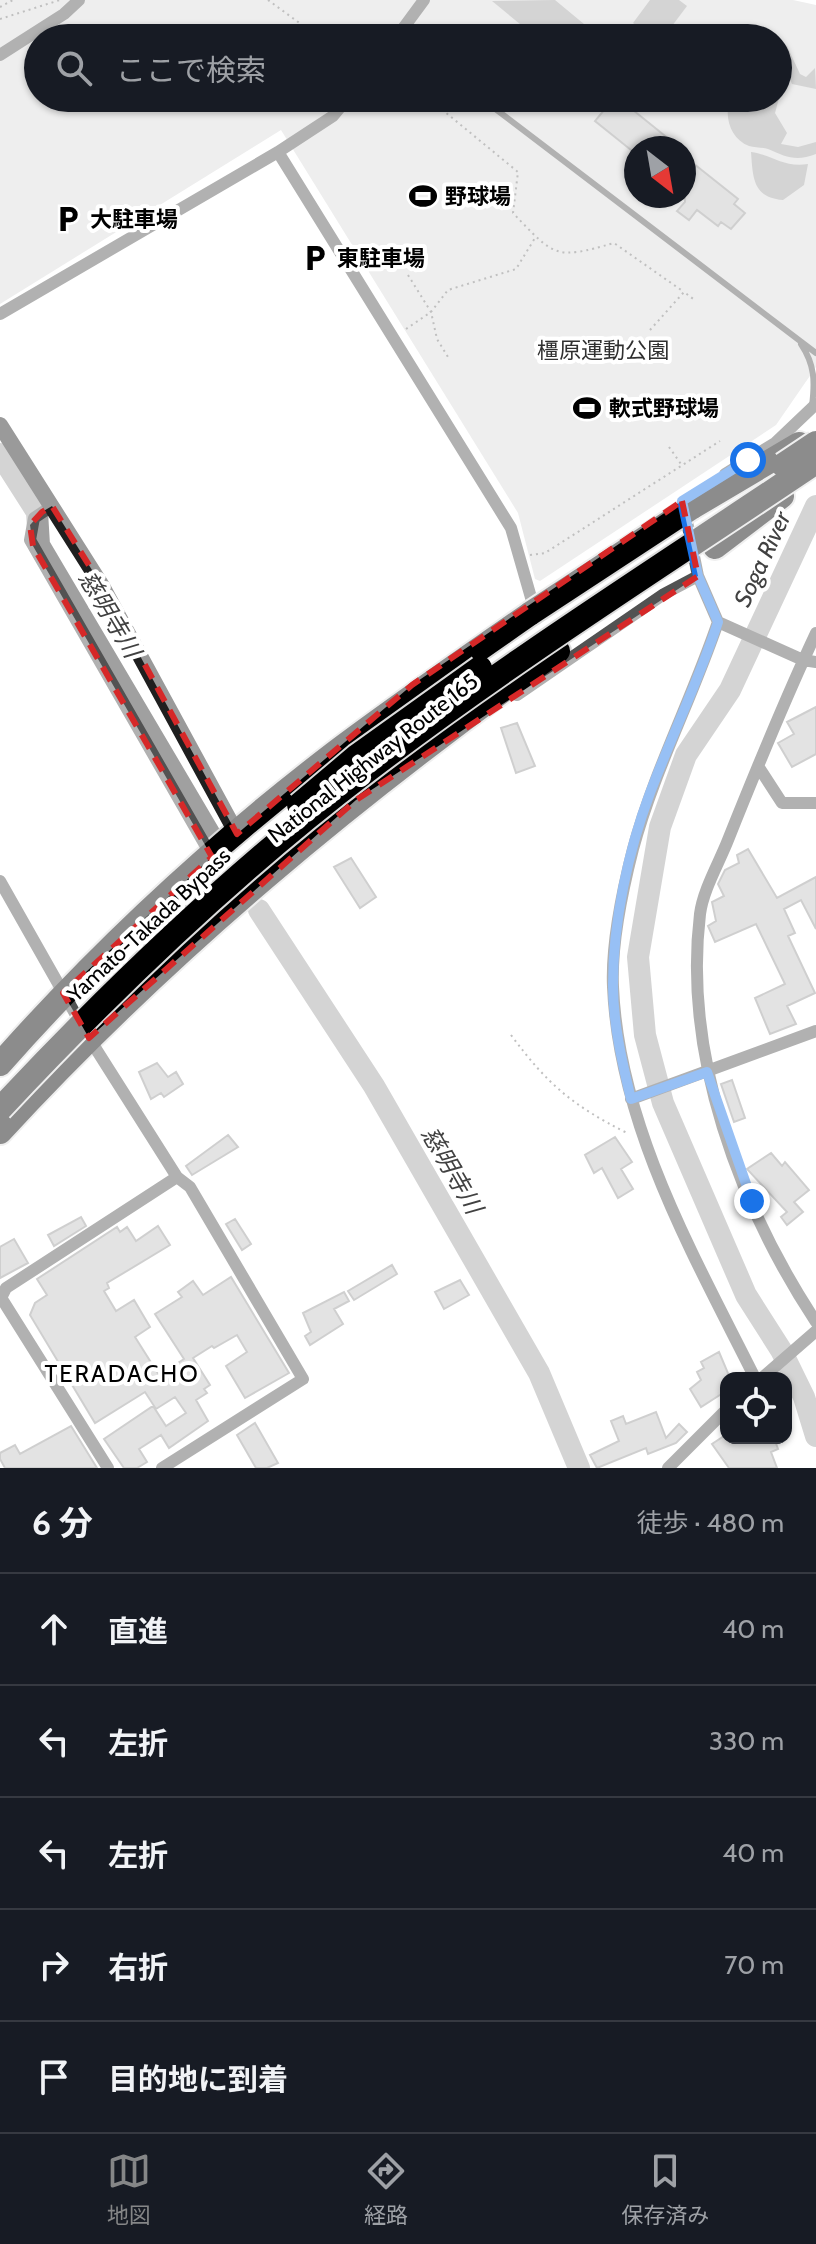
<!DOCTYPE html>
<html lang="ja">
<meta charset="utf-8">
<style>
:root{--surface:#171b24;--page:#242831;--text:#f1f3f6;--muted:#9ea1a6;--line:#363941;--accent:#858687}
body{margin:0;font-family:Cabin,"Noto Sans JP",sans-serif;background:var(--page);color:var(--text)}
.controls{position:absolute;right:24px;bottom:24px;display:grid;overflow:hidden;border-radius:16px;box-shadow:0 2px 6px #0004}
.controls button{width:72px;height:72px;display:grid;place-items:center;padding:0;border:0;border-bottom:2px solid var(--line);background:var(--surface);color:var(--text);font:40px sans-serif}
.compass{position:absolute;left:624px;top:136px;width:72px;height:72px;border-radius:50%;background:var(--surface);box-shadow:0 2px 6px #0004;rotate:149deg}
.stop{position:absolute;width:24px;height:24px;margin:-18px;border:6px solid #1a73e8;border-radius:50%;background:#fff}
.stop.end{background:#1a73e8;border-color:#fff;box-shadow:0 2px 8px #0008}
.list{margin:0;padding:0;list-style:none}
h2{display:flex;justify-content:space-between;align-items:center;height:104px;margin:0;padding:0 32px;font-size:34px}
h2 small{font-size:26px;font-weight:400;color:var(--muted)}
.list li{display:grid;grid-template-columns:52px 1fr auto;gap:24px;align-items:center;box-sizing:border-box;height:112px;padding:0 32px;border-top:2px solid var(--line)}
.list b{display:block;font-size:30px;white-space:nowrap}
.list em{font-size:26px;font-style:normal;color:var(--muted)}
.icon{flex:none;width:44px;height:44px;fill:none;stroke:currentColor;stroke-width:2;stroke-linecap:round;stroke-linejoin:round}
.map{position:relative;flex:none;width:816px;height:1468px;overflow:hidden}
.search{position:absolute;background:var(--surface);box-shadow:0 2px 6px #0004;left:24px;right:24px;top:24px;height:88px;display:flex;align-items:center;gap:20px;box-sizing:border-box;padding:0 28px;border-radius:44px;color:var(--muted);font-size:30px}
.sheet{height:664px;background:var(--surface)}
nav{display:flex;justify-content:space-around;align-items:center;box-sizing:border-box;height:112px;border-top:2px solid var(--line);background:var(--surface);font-size:22px;color:var(--muted)}
nav a{display:grid;justify-items:center;gap:4px}
nav .on{color:var(--accent)}
.map>svg:first-child{display:block}
.green{fill:#d9d9d9;fill-rule:evenodd}
.water{fill:#a0a0a0}
.lines{fill:none;stroke-linecap:round;stroke-linejoin:round}
.river{stroke:#a0a0a0;stroke-width:22}
.building{fill:#c2c2c2;stroke:#969696;stroke-width:2}
.highway-casing{stroke:#dbdbdb;stroke-width:28}
.path{stroke:#747474;stroke-width:2;stroke-dasharray:2 4;stroke-linecap:butt}
.lane{stroke:#525252;stroke-width:6}
.street{stroke:#525252;stroke-width:12}
.secondary{stroke:#1f1f1f;stroke-width:16}
.highway{stroke:#000;stroke-width:24}
.highway-bridge-casing{stroke:#dbdbdb;stroke-width:28;stroke-linecap:butt}
.highway-bridge{stroke:#000;stroke-width:24}
.route{stroke:#1a73e8;stroke-width:10}
.marked{fill:none;stroke:#d62828;stroke-width:6;stroke-dasharray:16 10;stroke-linejoin:round}
.labels{text-anchor:middle;dominant-baseline:central;stroke-width:8;stroke-linejoin:round;paint-order:stroke}
.poi-label{font-size:22px;font-weight:bold;fill:#000;stroke:#fff;text-anchor:start}
.park-label{font-size:22px;fill:#303030;stroke:#fff}
.street-label{font-size:22px;fill:#000;stroke:#fff}
.water-label{font-size:24px;font-style:italic;fill:#414141;stroke:#fff}
.neighbourhood-label{font-size:24px;letter-spacing:2px;fill:#000;stroke:#fff}
</style>
<div class="map">
<svg width="816" height="1468" viewBox="0 0 816 1468">
<rect width="100%" height="100%" fill="#fff"/>
<path class="green" d="M0 0H793L816 5V367L776 425 540 581 535 579 518 513 281 130 0 304ZM38 38H778V98H38ZM636 148H684V196H636Z"/>
<path class="water" d="M555 0 590 29 583 38H537L492 1Z
M650 0H679L687 6 663 38H653L633 23Z
M778 42 787 46 800 74 806 77 815 68 816 89 792 84 778 54Z
M778 87 781 91 775 113 787 133 781 144 798 147 816 142V154C796 162 786 157 768 149 762 147 755 148 749 146 730 139 723 115 731 98H778Z
M751 152C773 155 784 168 808 164L804 185 783 200C753 197 753 179 751 152Z"/>
<g class="lines">
<path class="river" d="M0 454 37 512 39 545 212 838
M816 506 730 690 686 755 660 827 638 957 645 1035 663 1103 746 1295 781 1350 804 1397 816 1436
M259 910 374 1086 539 1373 579 1468"/>
</g>
<path class="building" d="M614 98H618L680 148H636V154L595 121Z
M684 156 738 199 734 204 745 213 731 229 721 222 718 226 697 210 689 220 677 211 685 202Z
M816 707V754L792 767 778 743 794 734 787 722Z
M517 723 535 766 516 773 501 728Z
M748 849 777 898 816 877V929L801 900 784 909 795 933 788 936 815 993 787 1006 796 1024 770 1034 755 998 785 984 756 924 715 942 708 926 716 921 712 902 724 896 718 884 725 870 739 863 737 855Z
M351 858 376 897 360 908 334 867Z
M157 1063 168 1077 176 1072 183 1084 164 1097 161 1093 151 1099 139 1072Z
M732 1080 745 1118 734 1122 721 1084Z
M228 1135 238 1147 192 1175 186 1166Z
M615 1137 632 1162 621 1169 633 1189 618 1198 602 1168 594 1173 585 1155Z
M771 1153 782 1166 785 1162 809 1190 794 1202 803 1212 787 1225 781 1217 787 1212 747 1169Z
M81 1217 86 1226 54 1246 48 1235Z
M235 1219 251 1244 242 1250 226 1224Z
M158 1226 170 1245 107 1283 109 1288 104 1291 116 1311 134 1300 150 1327 135 1337 159 1375 184 1359 155 1314 182 1297 178 1292 193 1281 203 1295 231 1277 289 1373 245 1398 226 1366 247 1352 237 1335 214 1348 212 1346 193 1358 210 1385 204 1389 207 1393 196 1400 208 1421 169 1448 161 1435 139 1449 147 1462 137 1468H124L104 1439 153 1406 166 1426 186 1413 175 1397 156 1409 145 1392 95 1423 30 1315 35 1303 47 1295 37 1279 117 1227 120 1232 127 1227 136 1241Z
M14 1239 28 1263 0 1278V1247Z
M392 1265 397 1274 354 1300 348 1291Z
M460 1280 469 1295 444 1309 435 1292Z
M344 1292 349 1301 334 1309 343 1324 310 1345 305 1336 311 1332 303 1313Z
M719 1352 730 1378H726V1391L701 1407 690 1389 701 1380 697 1372 704 1368 701 1362Z
M656 1412 666 1438 679 1424 687 1432 676 1443 648 1454 646 1448 597 1468 590 1455 619 1441 611 1421 623 1416 626 1424Z
M255 1423 278 1463 267 1468H256L237 1435Z
M71 1426 97 1468H5L0 1459V1453L15 1445 20 1454Z
M724 1436 774 1438 778 1449 771 1452 777 1468H729L712 1444Z"/>
<g class="lines">
<g class="highway-casing">
<path id="highway" d="M691 508 799 444
M715 547 782 496
M0 1064C100 951 213 846 333 754 398 705 465 659 531 613
M0 1132C168 950 356 794 558 651"/>
</g>
<path class="path" d="M268 0 320 38
M0 7 13 0
M0 19 60 0
M428 98 518 172 513 213C555 257 555 260 614 243L684 292
M408 275 431 312 437 339 448 357
M406 329 431 312 448 290 516 269 535 238
M650 330 684 292 696 301
M669 447 681 464
M530 555 545 553 720 441
M511 1035C548 1085 572 1105 627 1133"/>
<path class="lane" d="M481 98 816 353
M801 344C815 365 815 382 812 406"/>
<path class="street" d="M396 38 424 0
M0 55 64 14 79 0
M278 152 511 528 532 601
M0 314 278 152 333 116 348 98
M725 474 775 443 816 404
M52 506 34 518 30 540 212 857
M685 512 698 576 718 622 803 660 816 662
M718 622C692 699 654 771 633 849 622 892 611 943 613 987 619 1126 694 1256 755 1378
M816 633C784 701 756 770 728 840 719 863 703 890 700 914 683 1055 739 1205 816 1322
M517 695 664 594 698 576
M758 766 782 803H816
M0 881 89 1038 177 1177 190 1187 303 1379 162 1468
M631 1099 816 1031
M0 1296 108 1468
M0 1300 6 1288 177 1177
M762 1378 816 1331
M668 1468 726 1410"/>
<path class="secondary" d="M0 425 102 586 237 834"/>
<use href="#highway" class="highway"/>
<g class="highway-bridge-casing">
<path id="highway-bridge" d="M783 465 816 443
M531 613 691 508
M299 805 357 756 480 668
M0 1109C114 987 235 871 368 770 512 660 666 563 816 462"/>
</g>
<use href="#highway-bridge" class="highway-bridge"/>
</g>
<g class="lines">
<path class="route" d="M748 460 682 501 698 576 718 622C699 680 672 735 650 793 628 851 613 922 613 985 613 1023 622 1062 631 1099L707 1072 752 1201"/>
</g>
<path d="M0 0H816V1468H0ZM682 501 698 576 356 800 89 1038 63 993 212 857 33 546 30 525 42 512 52 506 102 586 237 834 412 685Z" fill="#fff" fill-opacity=".55" fill-rule="evenodd"/>
<path class="marked" d="M682 501 698 576 356 800 89 1038 63 993 212 857 33 546 30 525 42 512 52 506 102 586 237 834 412 685Z"/>
<defs>
<g id="stadium-bare" transform="scale(2.16)"><path d="M0-5a6.5 5 0 1 0 0 10a6.5 5 0 1 0 0-10ZM-3.5-1.8h7v3.6h-7Z" fill="#000" stroke="#fff" stroke-width="2.5" paint-order="stroke"/></g>
<g id="parking-bare" transform="scale(2.16)"><path d="M-3.5-5.5H1a3.5 3.5 0 0 1 0 7H-1V5.5H-3.5ZM-1-3.4V-.6H.8a1.4 1.4 0 0 0 0-2.8Z" fill="#000" stroke="#fff" stroke-width="2.5" paint-order="stroke"/></g>
</defs>
<g fill-rule="evenodd">
<use href="#stadium-bare" x="423" y="196"/>
<use href="#parking-bare" x="68" y="219"/>
<use href="#parking-bare" x="315" y="258"/>
<use href="#stadium-bare" x="587" y="408"/>
</g>
<g class="labels">
<g class="poi-label">
<text x="445" y="196">野球場</text>
<text x="90" y="219">大駐車場</text>
<text x="337" y="258">東駐車場</text>
<text x="609" y="408">軟式野球場</text>
</g>
<g class="park-label">
<text x="603" y="350">橿原運動公園</text>
</g>
<g class="street-label">
<text transform="translate(373 758) rotate(-38)">National Highway Route 165</text>
<text transform="translate(149 925) rotate(-43)">Yamato-Takada Bypass</text>
</g>
<g class="water-label">
<text transform="translate(762 559) rotate(-65)">Soga River</text>
<text transform="translate(110 614) rotate(59)">慈明寺川</text>
<text transform="translate(452 1170) rotate(60)">慈明寺川</text>
</g>
<g class="neighbourhood-label">
<text x="122" y="1373">TERADACHO</text>
</g>
</g>
</svg>
<div class="controls">
<button><svg class="icon" aria-label="locate" viewBox="0 0 24 24"><circle cx="12" cy="12" r="6"/><path d="M12 2v4M12 18v4M2 12h4M18 12h4"/></svg></button>
</div>
<svg class="compass" viewBox="-18 -18 36 36"><path d="M0-13l5 13h-10z" fill="#e53935"/><path d="M0 13l5-13h-10z" fill="#9ea1a6"/></svg>
<div class="stop" style="left:748px;top:460px"></div>
<div class="stop end" style="left:752px;top:1201px"></div>
<div class="search"><svg class="icon" aria-label="search" viewBox="0 0 24 24"><circle cx="10" cy="10" r="6"/><path d="M15 15l6 6"/></svg>ここで検索</div>
</div>
<section class="sheet">
<h2>6 分<small>徒歩 · 480 m</small></h2>
<ul class="list">
<li><svg class="icon" aria-label="ahead" viewBox="0 0 24 24"><path d="M12 20V5M6 11l6-6 6 6"/></svg><div><b>直進</b></div><em>40 m</em></li>
<li><svg class="icon" aria-label="left" viewBox="0 0 24 24"><path d="M17 20v-9H6M10 6l-5 5 5 5"/></svg><div><b>左折</b></div><em>330 m</em></li>
<li><svg class="icon" aria-label="left" viewBox="0 0 24 24"><path d="M17 20v-9H6M10 6l-5 5 5 5"/></svg><div><b>左折</b></div><em>40 m</em></li>
<li><svg class="icon" aria-label="right" viewBox="0 0 24 24"><path d="M7 20v-9h11M14 6l5 5-5 5"/></svg><div><b>右折</b></div><em>70 m</em></li>
<li><svg class="icon" aria-label="arrive" viewBox="0 0 24 24"><path d="M6 21V4h12l-3 4 3 4H6"/></svg><div><b>目的地に到着</b></div></li>
</ul>
</section>
<nav>
<a class="on"><svg class="icon" aria-label="map" viewBox="0 0 24 24"><path d="M3 6l6-2 6 2 6-2v14l-6 2-6-2-6 2zM9 4v14M15 6v14"/></svg>地図</a>
<a><svg class="icon" aria-label="directions" viewBox="0 0 24 24"><path d="M12 3l9 9-9 9-9-9zM9 14v-3h6M13 9l2 2-2 2"/></svg>経路</a>
<a><svg class="icon" aria-label="saved" viewBox="0 0 24 24"><path d="M7 4h10v16l-5-4-5 4z"/></svg>保存済み</a>
</nav>
